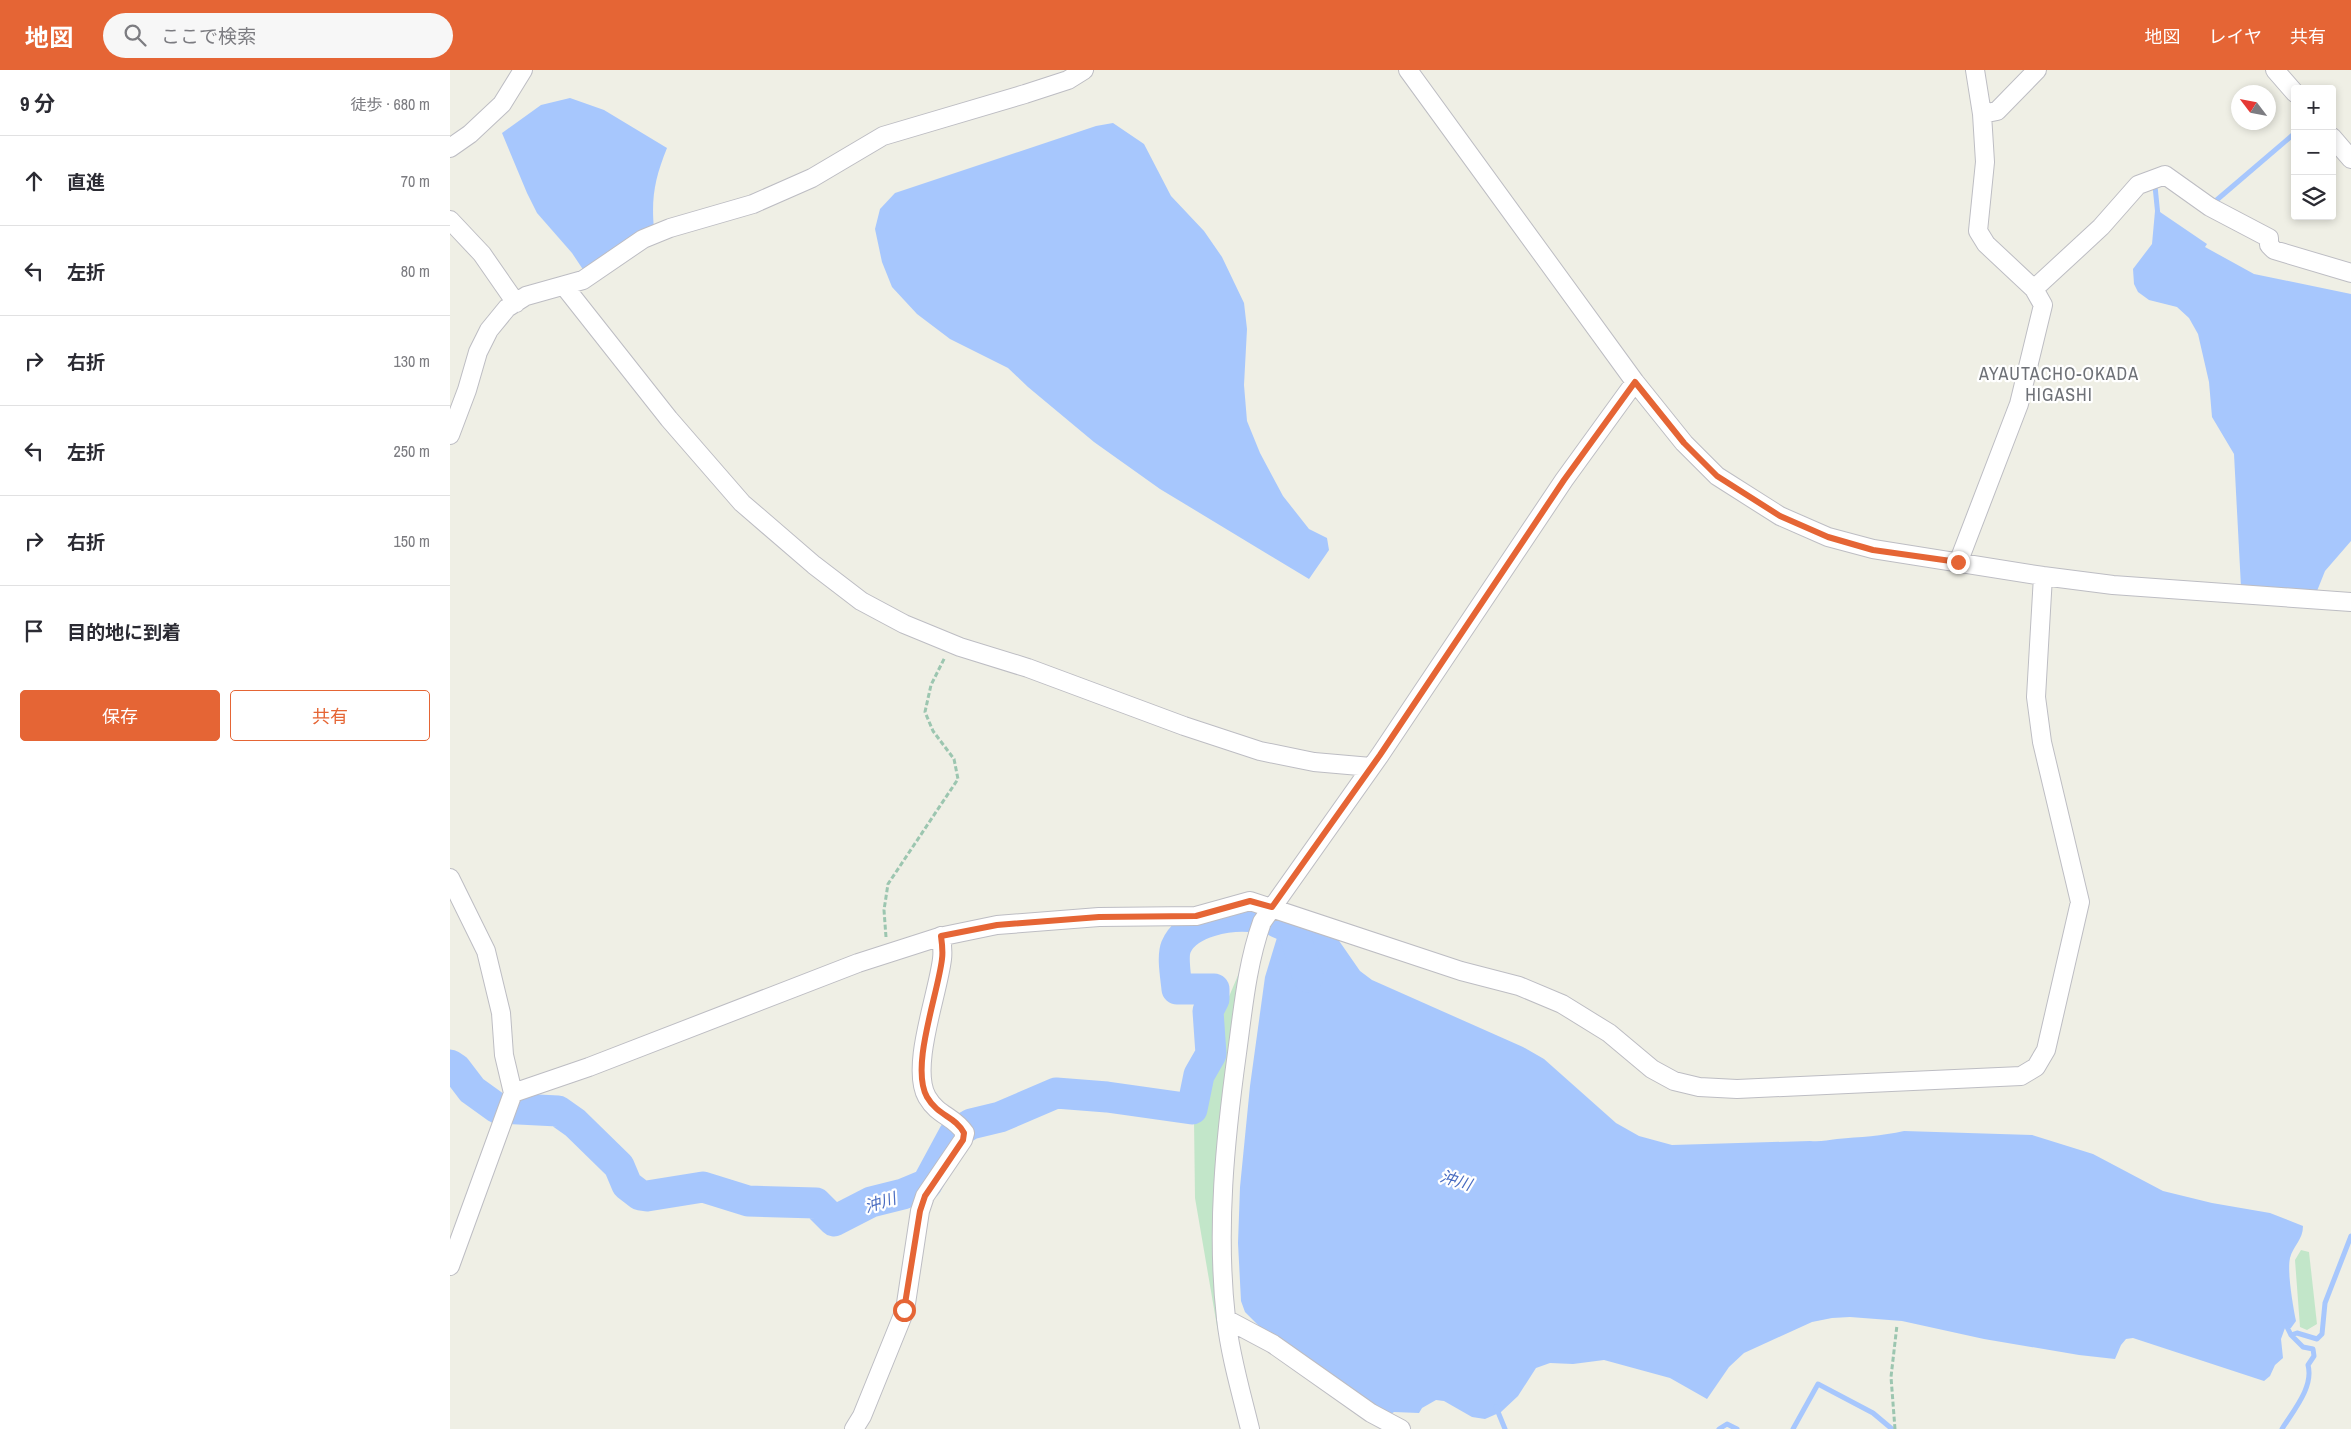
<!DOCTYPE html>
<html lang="ja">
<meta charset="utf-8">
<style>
:root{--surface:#fff;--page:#f7f7f7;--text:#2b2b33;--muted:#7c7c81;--line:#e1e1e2;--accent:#e56535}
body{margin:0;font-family:"Archivo Narrow","Noto Sans JP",sans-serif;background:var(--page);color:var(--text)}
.controls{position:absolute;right:15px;top:15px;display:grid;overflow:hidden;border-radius:5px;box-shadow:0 2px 8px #0003}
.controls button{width:45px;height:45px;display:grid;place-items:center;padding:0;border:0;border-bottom:1px solid var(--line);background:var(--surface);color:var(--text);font:25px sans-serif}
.compass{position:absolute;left:1781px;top:15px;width:45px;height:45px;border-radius:50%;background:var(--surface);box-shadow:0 2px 8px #0003;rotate:302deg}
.stop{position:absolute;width:15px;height:15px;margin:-11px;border:4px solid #e56535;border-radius:50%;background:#fff}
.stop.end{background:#e56535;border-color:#fff;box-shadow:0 1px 5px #0008}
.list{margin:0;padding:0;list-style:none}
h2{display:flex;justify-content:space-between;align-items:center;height:65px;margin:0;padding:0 20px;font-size:21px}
h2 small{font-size:16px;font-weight:400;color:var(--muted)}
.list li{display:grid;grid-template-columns:32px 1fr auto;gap:15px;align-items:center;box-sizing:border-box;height:90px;padding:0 20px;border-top:1px solid var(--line)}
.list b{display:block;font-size:19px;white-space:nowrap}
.list em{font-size:16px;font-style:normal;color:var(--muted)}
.actions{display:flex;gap:10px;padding:15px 20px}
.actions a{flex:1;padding:11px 0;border:1px solid var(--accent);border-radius:5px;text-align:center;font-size:18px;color:var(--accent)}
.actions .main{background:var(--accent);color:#fff}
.icon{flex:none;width:28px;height:28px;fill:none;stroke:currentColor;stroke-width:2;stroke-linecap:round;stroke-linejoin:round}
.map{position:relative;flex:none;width:1901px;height:1359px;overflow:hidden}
header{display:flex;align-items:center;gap:30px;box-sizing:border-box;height:70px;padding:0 25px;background:var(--accent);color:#fff}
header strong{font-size:24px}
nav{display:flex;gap:28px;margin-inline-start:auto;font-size:18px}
.search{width:350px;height:45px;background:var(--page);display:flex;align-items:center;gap:12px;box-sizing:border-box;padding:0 18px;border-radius:28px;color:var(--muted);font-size:19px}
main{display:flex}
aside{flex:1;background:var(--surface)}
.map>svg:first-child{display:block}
.green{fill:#c2e6c9}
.water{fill:#a7c7fd}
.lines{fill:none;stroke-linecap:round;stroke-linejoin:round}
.stream{stroke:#a7c7fd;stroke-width:5}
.river{stroke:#a7c7fd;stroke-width:31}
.minor-casing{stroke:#bdbdc3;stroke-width:20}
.path{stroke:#9cc6b0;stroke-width:3;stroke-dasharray:5 2.5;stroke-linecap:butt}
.minor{stroke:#fff;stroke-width:18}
.route{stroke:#e56535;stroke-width:6}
.labels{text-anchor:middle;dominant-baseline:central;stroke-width:4.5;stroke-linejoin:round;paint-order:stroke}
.water-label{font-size:16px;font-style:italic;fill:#496cc1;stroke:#fff}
.quarter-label{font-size:18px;letter-spacing:1px;fill:#6e7177;stroke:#fff}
</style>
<header>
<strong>地図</strong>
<div class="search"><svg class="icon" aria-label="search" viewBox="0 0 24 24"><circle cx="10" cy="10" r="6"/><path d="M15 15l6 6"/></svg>ここで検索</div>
<nav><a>地図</a><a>レイヤ</a><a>共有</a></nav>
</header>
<main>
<aside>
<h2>9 分<small>徒歩 · 680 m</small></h2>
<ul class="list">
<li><svg class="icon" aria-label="ahead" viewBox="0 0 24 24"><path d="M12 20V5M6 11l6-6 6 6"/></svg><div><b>直進</b></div><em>70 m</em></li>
<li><svg class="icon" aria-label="left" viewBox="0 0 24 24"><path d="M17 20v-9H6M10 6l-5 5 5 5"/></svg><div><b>左折</b></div><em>80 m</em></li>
<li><svg class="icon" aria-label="right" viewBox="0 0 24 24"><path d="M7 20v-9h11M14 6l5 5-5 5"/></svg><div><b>右折</b></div><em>130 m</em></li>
<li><svg class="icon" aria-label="left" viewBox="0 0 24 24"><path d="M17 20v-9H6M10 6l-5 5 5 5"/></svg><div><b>左折</b></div><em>250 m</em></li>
<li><svg class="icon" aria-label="right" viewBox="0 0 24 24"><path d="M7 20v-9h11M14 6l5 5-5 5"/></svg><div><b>右折</b></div><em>150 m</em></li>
<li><svg class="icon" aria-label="arrive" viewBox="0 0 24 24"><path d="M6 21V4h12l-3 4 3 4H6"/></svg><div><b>目的地に到着</b></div></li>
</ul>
<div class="actions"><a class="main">保存</a><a>共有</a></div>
</aside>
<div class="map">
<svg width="1901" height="1359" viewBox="0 0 1901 1359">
<rect width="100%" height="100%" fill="#efefe5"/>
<path class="green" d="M797 884 764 1179 768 1262 745 1128 744 1050 752 1006 764 984 763 955 775 936Z
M1851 1180 1859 1182 1867 1254 1857 1260 1850 1257 1845 1190Z"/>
<path class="water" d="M120 28 154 40 217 78C205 108 201 127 204 159L136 204 122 183 87 143 77 123 52 63 91 35Z
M663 53 694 74 721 126 754 161 772 187 794 233 797 259 794 315 797 351 810 383 833 426 859 459 877 468 879 480 859 509 710 419 644 372 578 317 558 298 500 269 467 244 442 217 432 192 425 159 430 139 445 123 646 56Z
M1705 141 1710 142 1757 174 1755 177 1804 204 1901 224V471L1875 501 1867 521 1791 517 1784 384 1762 347 1759 312 1748 264 1739 248 1727 237 1699 230 1688 222 1684 214 1683 199 1702 174Z
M856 854 885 865 910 901 922 910 1073 977 1094 989 1166 1053 1189 1066 1222 1075 1360 1071C1371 1072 1377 1070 1387 1069 1410 1067 1432 1066 1454 1061L1582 1065 1643 1084 1713 1121 1762 1133 1820 1143 1853 1156C1853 1170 1843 1176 1840 1188 1837 1202 1843 1236 1846 1251L1841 1258H1835L1831 1269 1833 1288 1825 1295 1820 1306 1814 1311 1683 1268 1676 1269 1671 1275 1665 1289 1629 1285 1534 1269 1452 1251 1400 1247 1382 1248 1362 1252 1294 1283 1279 1297 1257 1329 1220 1308 1154 1290 1123 1294 1100 1293 1086 1298 1068 1326 1051 1342 1035 1349 1022 1347 994 1331 986 1330 972 1338 969 1343 944 1342 939 1345 812 1259 795 1242 791 1231 788 1173 790 1117 800 1016 815 907 829 861 851 867Z"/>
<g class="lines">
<path class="stream" d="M1762 134 1845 63
M1708 146 1705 116 1708 115
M1835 1253 1841 1265 1847 1263 1867 1269 1872 1264 1875 1233 1901 1166
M1046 1337 1055 1359
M1269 1359 1277 1354 1287 1359
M1343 1359 1368 1314 1423 1343 1442 1359
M1832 1359C1843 1341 1864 1317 1858 1295L1864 1286 1863 1279 1853 1277 1841 1265"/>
<path class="river" d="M827 852 843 859 858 907
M0 995 6 999 22 1020 47 1038 108 1041 125 1053 169 1096 177 1115 190 1125 197 1126 253 1117 298 1131 366 1133 384 1151 421 1132 453 1124 477 1114 504 1064 521 1054 550 1047 606 1023 657 1027 742 1039 749 1005 761 984 758 941 764 929V919H727C726 908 722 887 726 877 737 851 780 844 805 847"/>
<g class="minor-casing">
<path id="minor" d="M958 0 1185 312 1234 373 1267 406 1330 446 1378 467 1423 479 1593 506 1663 515 1901 532
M1825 0 1845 23
M1532 44 1547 41 1587 0
M1882 67 1901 89
M0 78 20 64 52 34 73 0
M0 150 32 184 66 233
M114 216 219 349 292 433 364 495 411 531 454 554 510 577 578 598 734 656 810 681 864 692 921 697
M1584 219 1651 157 1688 115 1715 105 1760 137 1819 168V175L1824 180 1901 203
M0 365 17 320 28 282 39 260 57 238 76 226 133 210 193 169 220 158 303 134 362 108 433 66 575 24 618 10 634 0
M1508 493 1569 334 1593 235 1584 219 1536 174 1528 161 1535 92 1532 44 1525 0
M0 808 36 881 51 943 54 985 63 1023 0 1196
M63 1023 139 997 408 893 489 867 547 855 649 847 746 846 800 831 1011 901 1069 916 1112 934 1159 963 1202 999 1224 1011 1249 1017 1287 1019 1571 1006 1586 997 1596 980 1630 832 1592 672 1586 627 1593 506
M776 1249 823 1274 921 1343 951 1359
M404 1359 412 1346 455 1240 470 1141 475 1126 513 1070 515 1063C504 1046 488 1046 477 1027 460 997 488 924 492 889 493 882 492 873 491 866
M800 1359C791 1322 780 1285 776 1248 766 1160 775 1070 787 983 793 939 797 894 812 852L930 685 1114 410 1185 312"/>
</g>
<path class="path" d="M436 867 434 840 438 814 508 709 504 689 483 661 475 642 481 615 495 587
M1445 1359 1441 1307 1447 1255"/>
<use href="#minor" class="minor"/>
</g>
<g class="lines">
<path class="route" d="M454 1240 470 1141 475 1126 513 1070 514 1063C505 1046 488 1046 477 1027 460 997 488 924 492 889 493 882 492 873 491 866L547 855 649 847 746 846 800 831 822 837 930 685 1114 410 1185 312 1234 373 1267 406 1330 446 1378 467 1423 480 1508 492"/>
</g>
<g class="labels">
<g class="water-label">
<text transform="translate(1006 1110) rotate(17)">沖川</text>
<text transform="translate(430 1132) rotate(-17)">沖川</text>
</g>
<g class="quarter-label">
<text x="1609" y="303">AYAUTACHO-OKADA<tspan x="1609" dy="21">HIGASHI</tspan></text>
</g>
</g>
</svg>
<div class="controls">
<button>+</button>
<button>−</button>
<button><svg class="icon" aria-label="layers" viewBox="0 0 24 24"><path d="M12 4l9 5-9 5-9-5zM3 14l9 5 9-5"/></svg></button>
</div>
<svg class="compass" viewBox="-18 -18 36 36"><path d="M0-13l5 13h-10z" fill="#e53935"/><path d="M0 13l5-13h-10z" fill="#7c7c81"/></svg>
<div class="stop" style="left:454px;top:1240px"></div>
<div class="stop end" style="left:1508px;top:492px"></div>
</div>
</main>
